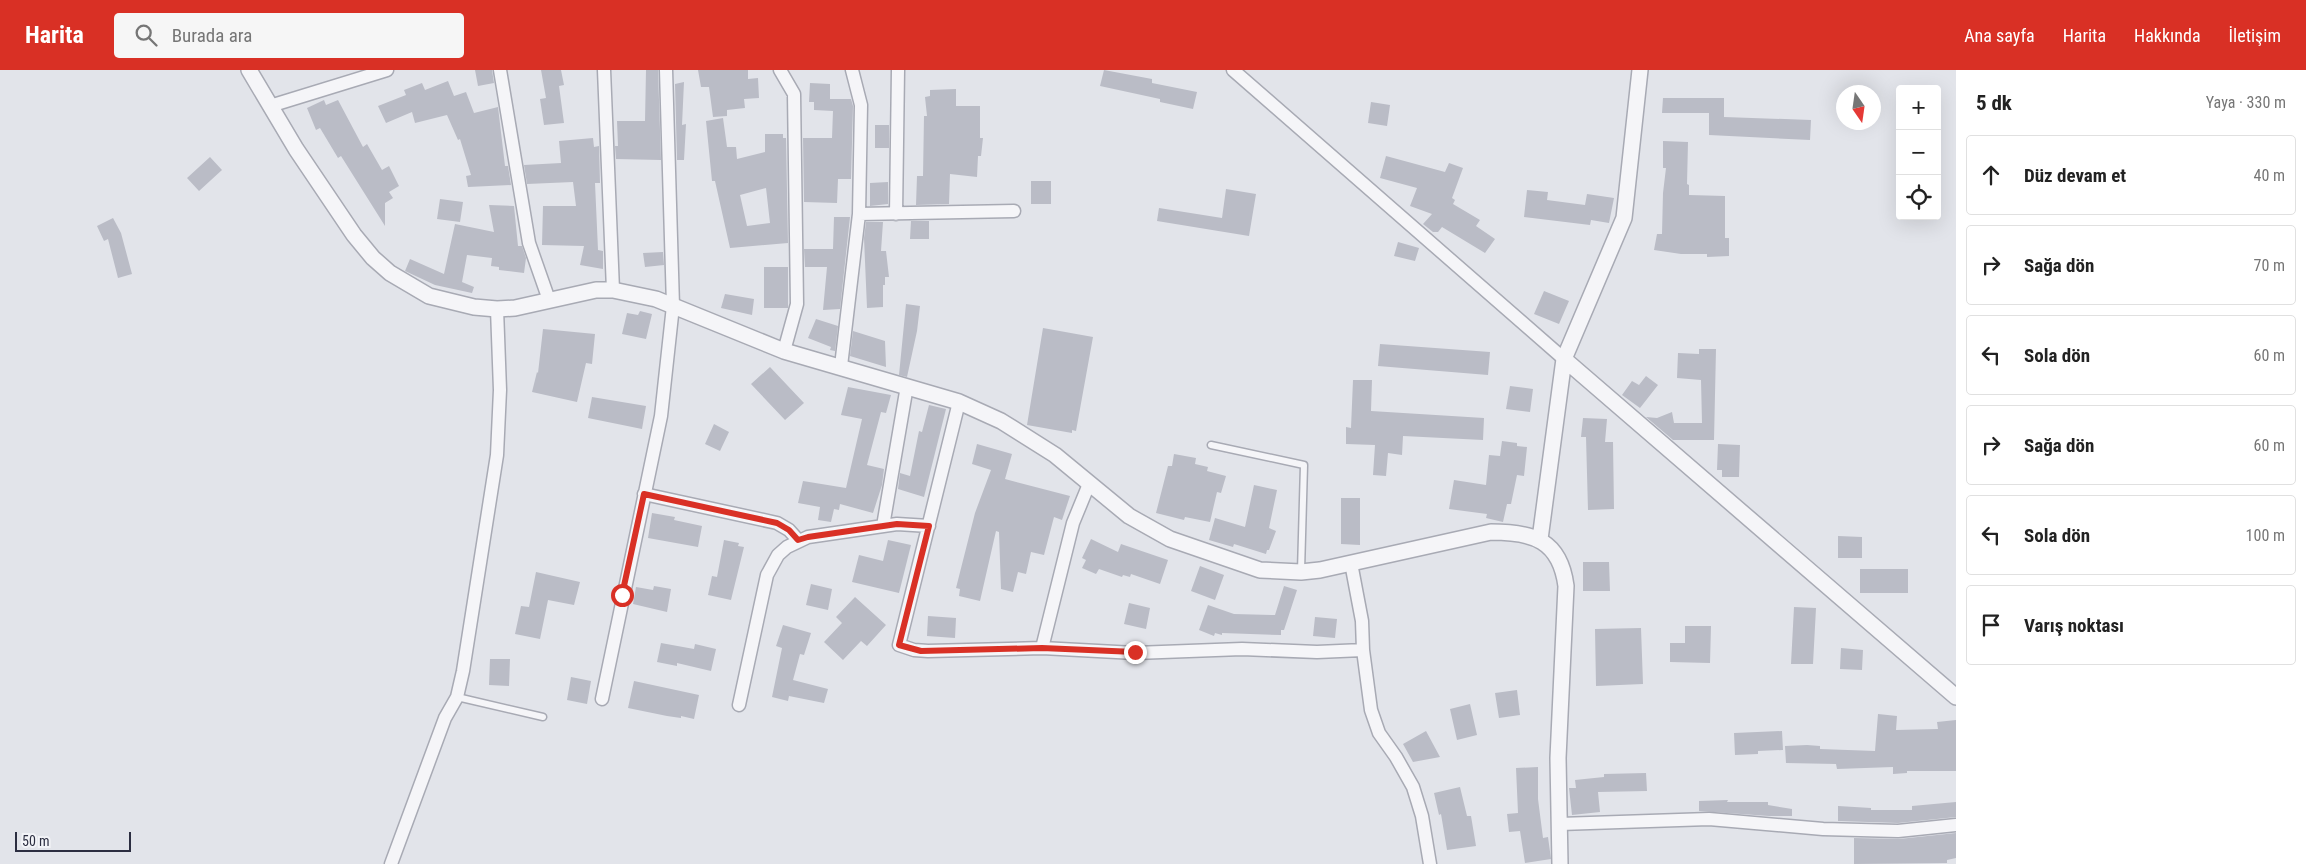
<!DOCTYPE html>
<html lang="tr">
<meta charset="utf-8">
<style>
:root{--surface:#fff;--page:#f6f6f6;--text:#222;--muted:#767676;--line:#e0e0e0;--accent:#d93025}
body{margin:0;font-family:"Roboto Condensed",sans-serif;background:var(--page);color:var(--text)}
.controls{position:absolute;right:15px;top:15px;display:grid;overflow:hidden;border-radius:5px;box-shadow:0 5px 20px #0002}
.controls button{width:45px;height:45px;display:grid;place-items:center;padding:0;border:0;border-bottom:1px solid var(--line);background:var(--surface);color:var(--text);font:25px sans-serif}
.compass{position:absolute;left:1836px;top:15px;width:45px;height:45px;border-radius:50%;background:var(--surface);box-shadow:0 5px 20px #0002;rotate:167deg}
.scale{position:absolute;left:15px;bottom:12px;width:116px;box-sizing:border-box;padding-left:5px;border:2px solid #2c2e41;border-top:0;font-size:14px;line-height:18px;white-space:nowrap;color:#2c2e41;-webkit-text-stroke:4px #f2f3f7;paint-order:stroke}
.stop{position:absolute;width:15px;height:15px;margin:-11px;border:4px solid #d93025;border-radius:50%;background:#fff}
.stop.end{background:#d93025;border-color:#fff;box-shadow:0 1px 5px #0008}
.list{margin:0;padding:0;list-style:none}
h2{display:flex;justify-content:space-between;align-items:center;height:65px;margin:0;padding:0 20px;font-size:21px}
h2 small{font-size:16px;font-weight:400;color:var(--muted)}
.list li{display:grid;grid-template-columns:32px 1fr auto;gap:15px;align-items:center;box-sizing:border-box;height:80px;margin:0 10px 10px;padding:0 10px;border:1px solid var(--line);border-radius:5px}
.list b{display:block;font-size:19px;white-space:nowrap}
.list em{font-size:16px;font-style:normal;color:var(--muted)}
.icon{flex:none;width:28px;height:28px;fill:none;stroke:currentColor;stroke-width:2;stroke-linecap:round;stroke-linejoin:round}
.map{position:relative;flex:none;width:1956px;height:794px;overflow:hidden}
header{display:flex;align-items:center;gap:30px;box-sizing:border-box;height:70px;padding:0 25px;background:var(--accent);color:#fff}
header strong{font-size:24px}
nav{display:flex;gap:28px;margin-inline-start:auto;font-size:18px}
.search{width:350px;height:45px;background:var(--page);display:flex;align-items:center;gap:12px;box-sizing:border-box;padding:0 18px;border-radius:5px;color:var(--muted);font-size:19px}
main{display:flex}
aside{flex:1;background:var(--surface)}
.map>svg:first-child{display:block}
.building{fill:#babcc6;fill-rule:evenodd}
.lines{fill:none;stroke-linecap:round;stroke-linejoin:round}
.service-casing{stroke:#a8aab4;stroke-width:9}
.minor-casing{stroke:#a8aab4;stroke-width:15}
.tertiary-casing{stroke:#a8aab4;stroke-width:18}
.service{stroke:#f5f5f8;stroke-width:6}
.minor{stroke:#f5f5f8;stroke-width:12}
.tertiary{stroke:#f5f5f8;stroke-width:15}
.route{stroke:#d93025;stroke-width:6}
</style>
<header>
<strong>Harita</strong>
<div class="search"><svg class="icon" aria-label="search" viewBox="0 0 24 24"><circle cx="10" cy="10" r="6"/><path d="M15 15l6 6"/></svg>Burada ara</div>
<nav><a>Ana sayfa</a><a>Harita</a><a>Hakkında</a><a>İletişim</a></nav>
</header>
<main>
<div class="map">
<svg width="1956" height="794" viewBox="0 0 1956 794">
<rect width="100%" height="100%" fill="#e2e4ea"/>
<path class="building" d="M475 0H492L494 13 478 16Z
M541 0H561L564 15 559 16 564 53 544 55 540 29 546 28Z
M646 0H658L661 90 616 89 615 76H618L617 51H645Z
M698 0H748V9L758 8 759 28 744 29 745 38 727 40V46L713 47 709 17H701Z
M1104 0 1152 9V13L1197 22 1193 39 1160 32V29L1100 16Z
M448 11 454 26 466 22 474 43 498 37 505 96H508L511 115 468 117 466 106 471 105 460 69 458 70 447 45 415 53 412 42 386 53 378 36 406 25 404 20 422 13 425 20Z
M684 12 682 55 686 54 684 90H677L675 14Z
M810 13 830 14V29H851L853 36 851 109H838L837 133 804 132 803 68H832L833 41 814 40V32H809Z
M956 19V36H980V68H983L981 86H978L977 107 950 104 949 134 916 135 917 106H923L924 46H927L925 27 930 26V20Z
M1663 28H1724V47L1811 50 1810 70 1709 65V43H1662Z
M324 30 326 35 338 30 363 77 367 74 382 100 389 96 399 116 389 122 393 128 385 133V156L341 86 338 88 320 58 316 60 307 38Z
M1371 32 1390 35 1387 56 1368 53Z
M723 48 727 77H736L737 89 765 82V64H783V68H786L788 173 730 178 715 111H712L706 51ZM766 118 770 153 747 156 740 125Z
M875 55H889V78H875Z
M593 68 594 77 599 76 600 113H595L598 180 603 181V199L580 195 584 176 542 175 543 136H576L573 112 527 114 524 95 561 93 559 71Z
M1663 71 1688 72 1687 114 1689 115V125L1725 126V168H1729V186L1707 187V184H1681L1654 180 1657 164H1662L1663 123 1666 98H1663Z
M1386 86 1445 102 1449 93 1463 98 1452 128 1455 130 1453 134 1480 150 1476 156 1495 169 1485 183 1442 157 1438 162H1433L1423 154 1432 144 1410 136 1417 118 1380 108Z
M210 87 222 100 199 121 187 108Z
M1031 111H1051V134H1031Z
M888 112V134L870 136V113Z
M1226 119 1256 124 1249 166 1157 151 1159 138 1222 148Z
M1527 120 1548 122 1547 130 1585 135 1587 124 1614 128 1609 153 1591 150 1590 155 1524 147Z
M440 129 463 132 460 152 437 149Z
M489 135 514 136 518 176H522L526 188 524 203 499 200V197L491 196 492 188 467 185 462 212 474 217 472 223 435 215 405 201 410 189 444 204 455 154 494 162Z
M834 147H850L840 239 823 240 827 197H805L804 179H833Z
M113 148 121 163 132 204 118 208 108 169 104 171 97 156Z
M911 151H929V169H910Z
M866 152H883L881 181H886L889 207H885V215H883V237L867 238 864 168Z
M1398 172 1419 178 1415 191 1394 186Z
M663 182 664 195 645 197 643 183Z
M764 197H788V238H764Z
M1544 221 1569 231 1559 254 1534 244Z
M725 224 754 229 752 245 721 238Z
M906 234 920 236 917 261 907 307 899 305Z
M640 241 652 244 646 269 622 264 627 243 638 245Z
M816 249 838 256 835 281 830 280 831 277 808 268Z
M1043 258 1093 267 1076 361 1072 360V363L1027 355Z
M543 259 595 264 592 294 586 293 577 332 532 322 537 302 538 303Z
M853 261 885 271 886 297 850 286Z
M1380 274 1490 282 1488 305 1378 296Z
M1699 279H1716L1714 370H1673L1646 347 1657 348 1672 342 1674 353H1702L1701 310 1677 308 1678 283 1699 284Z
M770 297 804 333 785 350 751 314Z
M1646 306 1658 315 1640 338 1622 325 1632 311 1639 315Z
M1353 310H1372L1371 341 1484 348 1483 370 1403 366 1402 385 1388 383 1386 406 1373 405 1375 375 1346 374V357L1351 358Z
M1510 316 1533 319 1530 342 1506 339Z
M848 317 891 325 886 343 881 342 867 395 884 399 882 415 873 443 840 434 839 440 834 439 831 452 818 450 820 437 798 433 803 411 846 418 862 349 841 345Z
M592 327 646 336 642 359 588 348Z
M929 335 946 339 924 427 898 419 900 403 910 406 919 361 922 362Z
M1583 348 1607 349 1605 372H1613L1614 439 1588 440 1586 367H1581Z
M714 354 729 362 720 381 705 374Z
M1502 371 1517 373V376L1527 377 1524 406 1517 405 1511 434H1507L1503 452 1486 448 1487 444 1449 439 1454 410 1486 415 1489 385 1500 386Z
M977 374 1012 384 1005 409 1070 426 1062 450 1054 447 1044 485 1031 482 1026 504 1018 502 1013 522 1001 519 999 462 996 461 980 531 959 526 960 519 956 518 975 443 991 400 972 394Z
M1718 374 1740 375 1739 407H1722V400H1717Z
M1174 384 1196 388 1195 394 1208 397 1207 401 1226 406 1221 423 1217 422 1210 452 1185 447 1184 450 1156 443 1168 396H1172Z
M1254 415 1277 420 1269 458 1276 461 1269 480H1267L1266 484 1234 474 1233 477 1209 470 1215 448 1245 457Z
M1341 428H1360V475L1341 474Z
M652 443 675 447 674 450 702 456 698 477 648 468Z
M1838 466 1862 467V488H1838Z
M1091 469 1118 482 1121 474 1168 490 1160 514 1131 504 1130 507 1123 505 1122 507 1099 499 1096 504 1082 498 1086 490 1082 488Z
M724 470 739 473 738 476 744 477 731 530 708 525 712 506 717 507Z
M888 470 911 475 899 523 852 512 859 485 883 491Z
M1583 492H1609L1610 521H1583Z
M1200 496 1224 505 1215 530 1191 521Z
M1860 499H1908V523H1860Z
M536 502 580 512 574 535 548 530 540 569 515 564 521 536 529 537Z
M811 514 832 519 828 540 806 535Z
M654 516 671 519 667 542 633 534 636 517 653 520Z
M1284 516 1297 520 1284 560H1281V565L1222 563V565L1215 563 1214 566 1199 560 1208 535 1234 544 1275 545Z
M855 527 886 555 867 576 861 571 843 590 824 572 842 553 836 547Z
M1129 533 1150 538 1146 559 1124 554Z
M1794 537 1816 538 1813 594H1791Z
M928 546 956 548 955 568 927 566Z
M1315 547 1337 549 1335 568 1313 566Z
M783 555 811 563 804 585 800 584 793 610 828 619 824 633 789 626 788 631 772 627 782 578 776 576Z
M1685 556H1711L1710 593 1670 592V573H1685Z
M1641 558 1643 614 1596 616 1595 559Z
M661 573 694 579 695 574 716 579 711 601 677 593V596L657 592Z
M1841 578 1863 580 1862 600 1840 599Z
M490 589H510L509 616 489 615Z
M571 607 591 611 587 634 567 630Z
M634 611 699 625 694 649 681 646V648L667 646 628 638Z
M1517 620 1520 645 1499 648 1495 623Z
M1470 634 1477 665 1457 670 1450 639Z
M1878 644 1897 646 1896 660 1938 659 1937 652 1956 650V701H1907V703L1893 704V697L1837 699 1836 694 1786 693 1785 676 1807 675 1820 676V679L1875 681Z
M1426 661 1440 687 1413 692 1403 674Z
M1782 661 1783 680 1758 681V684L1735 685 1734 663Z
M1538 697V729L1543 768 1548 767 1551 789 1525 793 1520 761 1509 762 1507 744 1518 743 1516 698Z
M1646 703 1647 721 1598 722 1600 742 1572 745 1569 718H1576L1575 710 1604 707V704Z
M1460 717 1467 746H1471L1476 776 1447 780 1441 744 1439 745 1434 723Z
M1728 730 1727 732H1768V735L1792 739V746H1769L1699 741V731Z
M1956 732V747L1898 753 1838 751V736L1871 738V740H1912V736Z
M1956 763V788L1947 790V793L1854 794V768L1899 769Z"/>
<g class="lines">
<g class="service-casing">
<path id="service" d="M1211 375 1304 395 1301 501
M457 627 543 647"/>
</g>
<g class="minor-casing">
<path id="minor" d="M500 0 529 173 549 230
M604 0 613 220
M780 0 794 24 797 234 784 281
M1233 0 1564 289
M270 36 387 0
M859 144 1014 141
M896 144 898 0
M841 296 859 144 861 35 852 0
M959 332 899 575 914 580 928 581 1042 578 1135 583 1242 579 1317 582 1363 580
M644 424 777 453 789 460 798 470
M883 456 907 316
M1351 493 1362 551 1363 580 1371 640 1379 663 1396 687 1413 717 1422 746 1430 794
M1042 578 1073 453 1089 414
M602 629 661 346 673 236 666 0
M739 635 767 505 778 485 787 477 808 467 897 454 929 456
M1560 754 1709 749 1823 759 1898 761 1956 755
M391 794 445 648 457 627 463 601 497 385 500 320 497 239"/>
</g>
<g class="tertiary-casing">
<path id="tertiary" d="M249 0 296 79 354 165 373 188 390 203 429 226 474 237 497 239 515 238 596 220H613L656 229 784 281 959 332 1001 351 1055 385 1129 446 1170 469 1260 500 1301 502 1320 500 1491 462C1533 462 1560 470 1566 516L1558 688 1560 794
M1564 289 1956 627
M1540 469 1564 289 1624 148 1640 0"/>
</g>
<use href="#service" class="service"/>
<use href="#minor" class="minor"/>
<use href="#tertiary" class="tertiary"/>
</g>
<g class="lines">
<path class="route" d="M622 525 644 424 777 453 789 460 798 470 808 467 897 454 929 456 899 575 921 581 1042 578 1135 582"/>
</g>
</svg>
<div class="controls">
<button>+</button>
<button>−</button>
<button><svg class="icon" aria-label="locate" viewBox="0 0 24 24"><circle cx="12" cy="12" r="6"/><path d="M12 2v4M12 18v4M2 12h4M18 12h4"/></svg></button>
</div>
<svg class="compass" viewBox="-18 -18 36 36"><path d="M0-13l5 13h-10z" fill="#e53935"/><path d="M0 13l5-13h-10z" fill="#767676"/></svg>
<div class="scale">50 m</div>
<div class="stop" style="left:622px;top:525px"></div>
<div class="stop end" style="left:1135px;top:582px"></div>
</div>
<aside>
<h2>5 dk<small>Yaya · 330 m</small></h2>
<ul class="list">
<li><svg class="icon" aria-label="ahead" viewBox="0 0 24 24"><path d="M12 20V5M6 11l6-6 6 6"/></svg><div><b>Düz devam et</b></div><em>40 m</em></li>
<li><svg class="icon" aria-label="right" viewBox="0 0 24 24"><path d="M7 20v-9h11M14 6l5 5-5 5"/></svg><div><b>Sağa dön</b></div><em>70 m</em></li>
<li><svg class="icon" aria-label="left" viewBox="0 0 24 24"><path d="M17 20v-9H6M10 6l-5 5 5 5"/></svg><div><b>Sola dön</b></div><em>60 m</em></li>
<li><svg class="icon" aria-label="right" viewBox="0 0 24 24"><path d="M7 20v-9h11M14 6l5 5-5 5"/></svg><div><b>Sağa dön</b></div><em>60 m</em></li>
<li><svg class="icon" aria-label="left" viewBox="0 0 24 24"><path d="M17 20v-9H6M10 6l-5 5 5 5"/></svg><div><b>Sola dön</b></div><em>100 m</em></li>
<li><svg class="icon" aria-label="arrive" viewBox="0 0 24 24"><path d="M6 21V4h12l-3 4 3 4H6"/></svg><div><b>Varış noktası</b></div></li>
</ul>
</aside>
</main>
